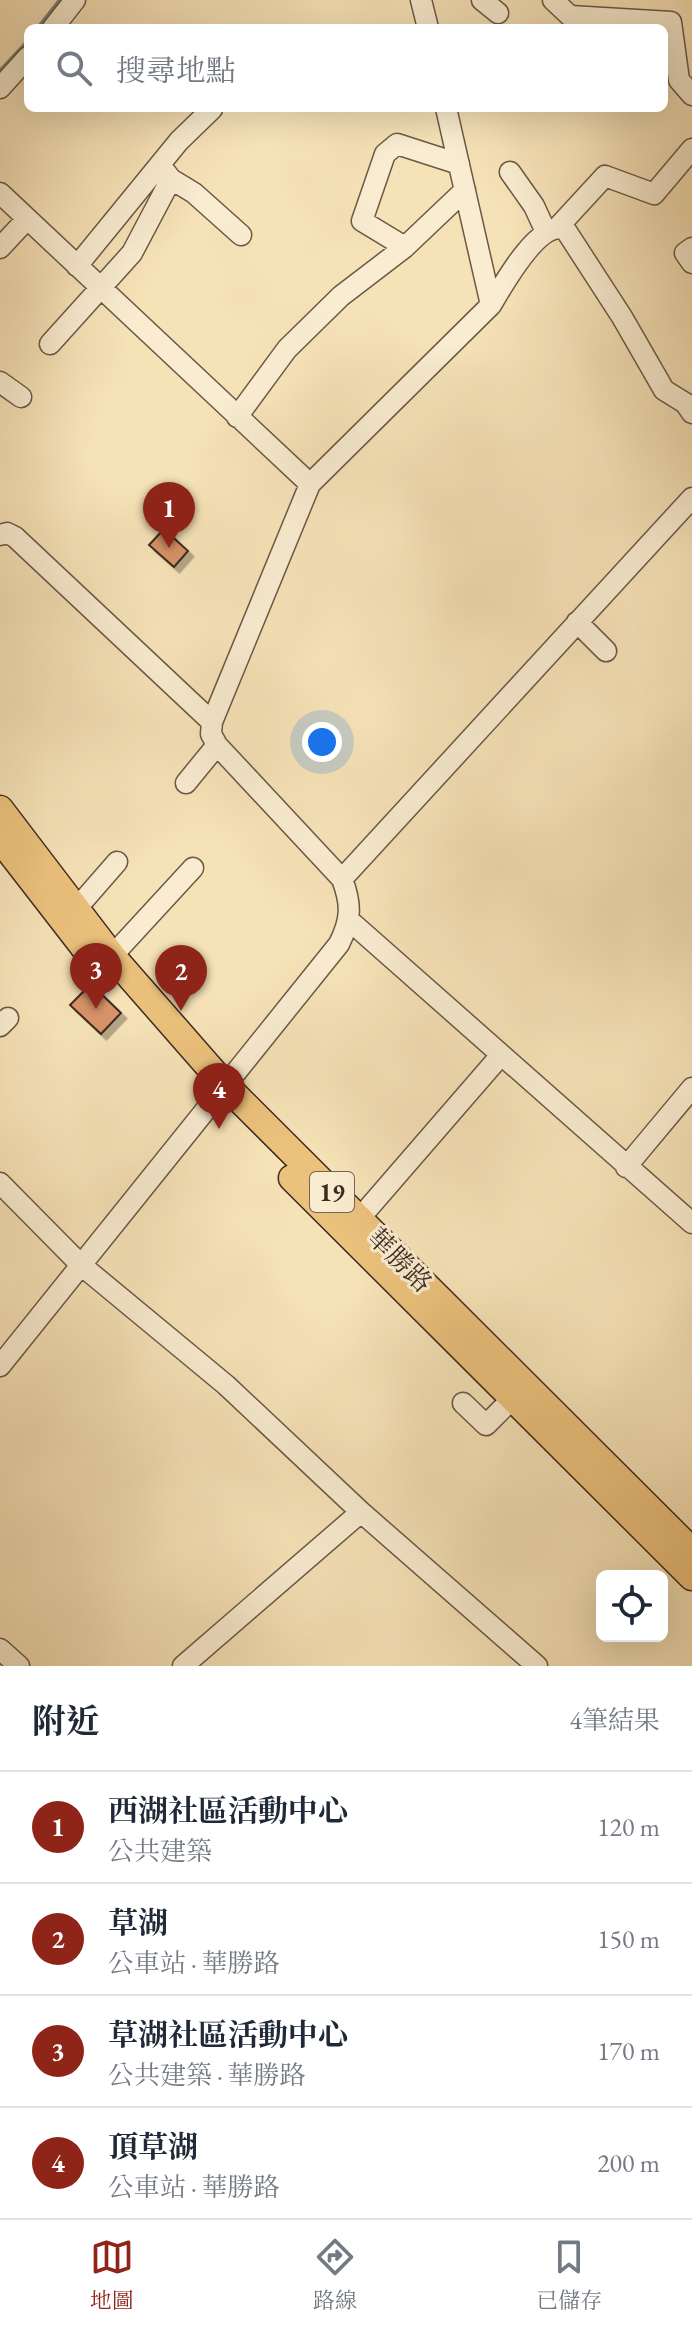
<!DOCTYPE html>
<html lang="zh-TW">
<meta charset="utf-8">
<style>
:root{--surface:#fff;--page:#f2f2f3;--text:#1f2937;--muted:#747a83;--line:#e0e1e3;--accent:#8f2418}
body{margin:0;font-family:"EB Garamond","Noto Serif TC",serif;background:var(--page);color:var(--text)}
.controls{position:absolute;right:24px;bottom:24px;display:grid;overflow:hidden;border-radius:12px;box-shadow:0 8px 32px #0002}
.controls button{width:72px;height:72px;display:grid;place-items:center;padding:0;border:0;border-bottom:2px solid var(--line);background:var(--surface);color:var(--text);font:40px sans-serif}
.you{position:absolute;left:322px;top:742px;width:28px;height:28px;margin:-20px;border:6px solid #fff;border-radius:50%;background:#1a73e8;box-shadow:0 0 0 12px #1a73e833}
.badge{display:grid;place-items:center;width:52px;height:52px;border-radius:50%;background:var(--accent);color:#fff;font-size:26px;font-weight:700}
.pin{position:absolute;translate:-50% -66px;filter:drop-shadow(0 2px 4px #0008)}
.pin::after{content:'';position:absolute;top:42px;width:28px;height:24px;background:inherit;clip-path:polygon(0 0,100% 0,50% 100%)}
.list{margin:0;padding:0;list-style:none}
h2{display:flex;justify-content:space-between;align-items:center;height:104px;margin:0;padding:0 32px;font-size:34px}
h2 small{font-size:26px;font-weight:400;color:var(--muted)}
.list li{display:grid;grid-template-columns:52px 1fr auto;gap:24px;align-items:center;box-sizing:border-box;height:112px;padding:0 32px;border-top:2px solid var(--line)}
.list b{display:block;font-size:30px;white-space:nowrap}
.list p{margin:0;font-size:26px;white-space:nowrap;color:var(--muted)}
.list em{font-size:26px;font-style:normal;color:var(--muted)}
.icon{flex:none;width:44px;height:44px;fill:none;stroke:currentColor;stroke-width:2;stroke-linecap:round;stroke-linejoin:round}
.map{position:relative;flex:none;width:692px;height:1666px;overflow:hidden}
.search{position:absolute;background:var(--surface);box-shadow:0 8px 32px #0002;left:24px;right:24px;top:24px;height:88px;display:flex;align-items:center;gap:20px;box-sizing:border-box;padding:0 28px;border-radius:12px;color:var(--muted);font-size:30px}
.sheet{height:552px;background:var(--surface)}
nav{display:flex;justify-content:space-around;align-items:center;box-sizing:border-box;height:112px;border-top:2px solid var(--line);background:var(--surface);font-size:22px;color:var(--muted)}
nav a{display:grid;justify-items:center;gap:4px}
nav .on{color:var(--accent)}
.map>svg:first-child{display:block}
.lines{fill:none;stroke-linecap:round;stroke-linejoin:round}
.stream{stroke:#7a807d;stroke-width:4}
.building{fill:#d99367;stroke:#3d2a21;stroke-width:2;filter:url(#shadow)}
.minor-casing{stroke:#6b5846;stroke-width:23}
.major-casing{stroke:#3d2a21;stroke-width:29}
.minor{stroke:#f9ecd0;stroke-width:20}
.major{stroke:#ebc17c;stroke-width:26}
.labels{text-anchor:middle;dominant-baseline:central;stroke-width:6;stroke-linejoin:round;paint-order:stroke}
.shield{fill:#f9ecd0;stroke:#756456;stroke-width:2}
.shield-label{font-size:24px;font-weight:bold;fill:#3d2a21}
.street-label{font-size:26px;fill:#3d2a21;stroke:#f9ecd0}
</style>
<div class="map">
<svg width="692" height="1666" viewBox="0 0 692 1666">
<defs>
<filter id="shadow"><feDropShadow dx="5.5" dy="5.5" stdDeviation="0" flood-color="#0004"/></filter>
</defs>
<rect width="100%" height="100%" fill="#f6e2b7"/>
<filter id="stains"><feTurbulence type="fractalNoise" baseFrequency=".0025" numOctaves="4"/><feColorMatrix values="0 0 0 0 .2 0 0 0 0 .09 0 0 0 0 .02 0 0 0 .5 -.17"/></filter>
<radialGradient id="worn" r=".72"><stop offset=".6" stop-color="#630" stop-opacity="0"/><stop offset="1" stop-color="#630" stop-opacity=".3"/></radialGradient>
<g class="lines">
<path class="stream" d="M38 28 60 0
M0 71 28 41"/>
</g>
<path class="building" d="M164 529 188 551 174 567 149 545Z
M91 984 121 1013 101 1034 70 1005Z"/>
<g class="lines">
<g class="minor-casing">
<path id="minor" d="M421 0 428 28
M482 0 498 13
M553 0 570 16 671 22 679 80 692 95
M53 28 75 0
M0 88 28 57
M510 172 534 206 546 232
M171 179 194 193 241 235
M0 193 310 484
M558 227 605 176 654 194 692 149
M405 247 362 221 385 154 397 144 459 164
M0 248 27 219
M692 248 685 253 692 263
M77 266 179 141 212 109
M491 305C503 285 538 221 565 229L622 317 664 390 685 403 692 413
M50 344 132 253 171 179 160 165
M0 382 21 397
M237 417 287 349 341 296 405 247 465 190
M0 535 7 533 15 537 212 722
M577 622 606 651
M186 783 217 745
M342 879 692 498
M76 909 117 862
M350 921 692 1223
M112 956 193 868
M0 1026 8 1018
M626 1167 692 1088
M0 1183 81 1265 226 1385 361 1512 537 1666
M359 1219 501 1055
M0 1366 339 944C351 920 352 905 342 879L217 745 211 734 212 722 310 484 491 305 446 108
M463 1403 486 1425 513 1398
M0 1649 19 1666
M183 1666 361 1512"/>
</g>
<g class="major-casing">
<path id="major" d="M0 809 112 956 224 1084 692 1551
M0 839 93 959
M292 1178 692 1577"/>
</g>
<use href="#minor" class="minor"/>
<use href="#major" class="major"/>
</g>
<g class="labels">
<rect class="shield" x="310" y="1172" width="44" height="40" rx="6"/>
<g class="shield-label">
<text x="332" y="1192">19</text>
</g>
<g class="street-label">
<text transform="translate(400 1260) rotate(45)">華勝路</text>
</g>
</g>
<rect width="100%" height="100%" filter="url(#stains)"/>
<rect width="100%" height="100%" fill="url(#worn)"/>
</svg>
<div class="controls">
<button><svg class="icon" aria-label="locate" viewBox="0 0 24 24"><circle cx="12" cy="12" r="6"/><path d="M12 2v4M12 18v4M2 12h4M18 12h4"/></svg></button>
</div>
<div class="you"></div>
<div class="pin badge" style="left:169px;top:548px">1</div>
<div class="pin badge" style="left:181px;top:1011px">2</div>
<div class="pin badge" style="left:96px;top:1009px">3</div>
<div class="pin badge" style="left:219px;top:1129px">4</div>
<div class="search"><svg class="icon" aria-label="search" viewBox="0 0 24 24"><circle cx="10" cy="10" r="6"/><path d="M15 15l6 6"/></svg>搜尋地點</div>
</div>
<section class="sheet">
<h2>附近<small>4筆結果</small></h2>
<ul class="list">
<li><span class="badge">1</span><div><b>西湖社區活動中心</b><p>公共建築</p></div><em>120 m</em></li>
<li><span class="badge">2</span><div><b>草湖</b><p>公車站 · 華勝路</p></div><em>150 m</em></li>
<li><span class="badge">3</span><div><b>草湖社區活動中心</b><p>公共建築 · 華勝路</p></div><em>170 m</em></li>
<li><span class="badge">4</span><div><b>頂草湖</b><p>公車站 · 華勝路</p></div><em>200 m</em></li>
</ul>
</section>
<nav>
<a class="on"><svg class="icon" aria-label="map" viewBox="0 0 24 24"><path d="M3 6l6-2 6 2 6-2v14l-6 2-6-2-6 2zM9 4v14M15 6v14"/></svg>地圖</a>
<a><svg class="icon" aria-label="directions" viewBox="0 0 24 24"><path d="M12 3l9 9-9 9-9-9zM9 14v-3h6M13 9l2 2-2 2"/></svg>路線</a>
<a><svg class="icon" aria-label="saved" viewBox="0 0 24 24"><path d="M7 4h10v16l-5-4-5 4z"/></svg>已儲存</a>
</nav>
